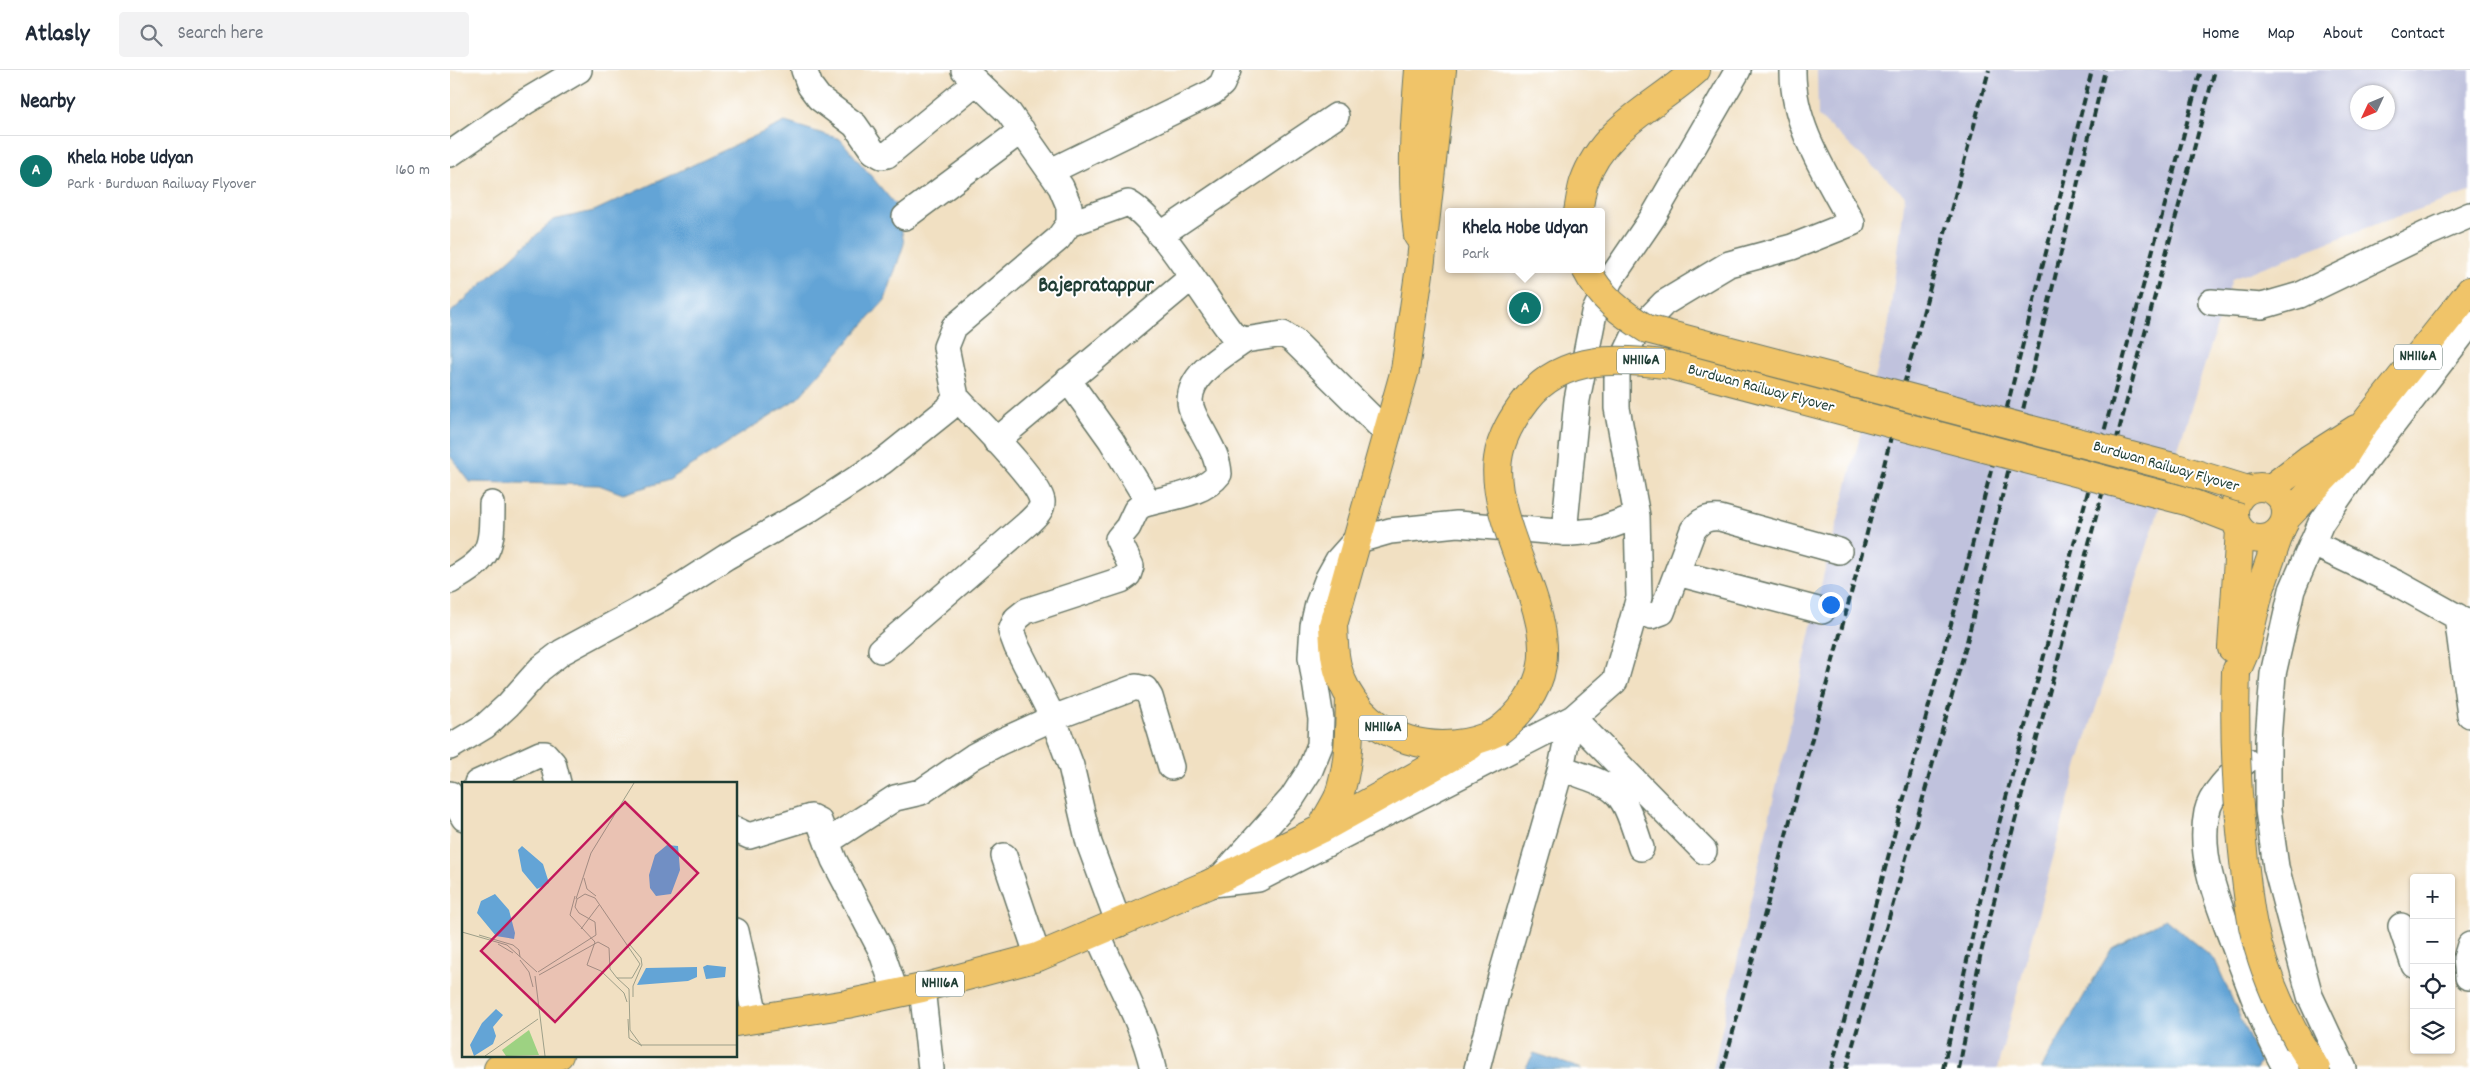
<!DOCTYPE html>
<meta charset="utf-8">
<style>
:root{--surface:#fff;--page:#f2f2f3;--text:#1f2937;--muted:#747a83;--line:#e0e1e3;--accent:#0f766e}
body{margin:0;font-family:Dekko,sans-serif;background:var(--page);color:var(--text)}
.controls{position:absolute;right:15px;bottom:15px;display:grid;overflow:hidden;border-radius:5px;box-shadow:0 1px 4px #0004}
.controls button{width:45px;height:45px;display:grid;place-items:center;padding:0;border:0;border-bottom:1px solid var(--line);background:var(--surface);color:var(--text);font:25px sans-serif}
.compass{position:absolute;left:1900px;top:15px;width:45px;height:45px;border-radius:50%;background:var(--surface);box-shadow:0 1px 4px #0004;rotate:226deg}
.you{position:absolute;left:1380px;top:534px;width:18px;height:18px;margin:-12px;border:4px solid #fff;border-radius:50%;background:#1a73e8;box-shadow:0 0 0 8px #1a73e833}
.badge{display:grid;place-items:center;width:32px;height:32px;border-radius:50%;background:var(--accent);color:#fff;font-size:16px;font-weight:700}
.pin{position:absolute;translate:-50% -50%;border:2px solid #fff;box-shadow:0 1px 5px #0006}
.popup{position:absolute;left:995px;top:138px;width:160px;height:65px;box-sizing:border-box;display:grid;place-content:center;border-radius:5px;background:var(--surface);filter:drop-shadow(0 1px 4px #0005);font-size:16px;white-space:nowrap;color:var(--muted)}
.popup b{font-size:19px;color:var(--text)}
.popup::after{content:'';position:absolute;left:50%;top:100%;margin-left:-10px;border:10px solid transparent;border-top-color:var(--surface)}
.list{margin:0;padding:0;list-style:none}
h2{display:flex;justify-content:space-between;align-items:center;height:65px;margin:0;padding:0 20px;font-size:21px}
h2 small{font-size:16px;font-weight:400;color:var(--muted)}
.list li{display:grid;grid-template-columns:32px 1fr auto;gap:15px;align-items:center;box-sizing:border-box;height:70px;padding:0 20px;border-top:1px solid var(--line)}
.list b{display:block;font-size:19px;white-space:nowrap}
.list p{margin:0;font-size:16px;white-space:nowrap;color:var(--muted)}
.list em{font-size:16px;font-style:normal;color:var(--muted)}
.icon{flex:none;width:28px;height:28px;fill:none;stroke:currentColor;stroke-width:2;stroke-linecap:round;stroke-linejoin:round}
.map{position:relative;flex:none;width:2020px;height:999px;overflow:hidden}
header{display:flex;align-items:center;gap:30px;box-sizing:border-box;height:70px;padding:0 25px;background:var(--surface);border-bottom:1px solid var(--line)}
header strong{font-size:24px}
nav{display:flex;gap:28px;margin-inline-start:auto;font-size:18px}
.search{width:350px;height:45px;background:var(--page);display:flex;align-items:center;gap:12px;box-sizing:border-box;padding:0 18px;border-radius:5px;color:var(--muted);font-size:19px}
main{display:flex}
aside{flex:1;background:var(--surface)}
.map>svg:first-child{display:block}
.industrial{fill:#c0c2dd;fill-rule:evenodd}
.water{fill:#63a4d6;stroke:#417085}
.lines{fill:none;stroke-linecap:round;stroke-linejoin:round}
.minor-casing{stroke:#687666;stroke-width:28}
.major-casing{stroke:#687666;stroke-width:30}
.highway-casing{stroke:#687666;stroke-width:30}
.minor{stroke:#fff;stroke-width:25}
.major{stroke:#f0c469;stroke-width:28}
.highway{stroke:#f0c469;stroke-width:28}
.rail{stroke:#1f3d34;stroke-width:4;stroke-dasharray:8 4;stroke-linecap:butt}
.major-bridge-casing{stroke:#687666;stroke-width:30;stroke-linecap:butt}
.highway-bridge-casing{stroke:#687666;stroke-width:30;stroke-linecap:butt}
.major-bridge{stroke:#f0c469;stroke-width:28}
.highway-bridge{stroke:#f0c469;stroke-width:28}
.labels{text-anchor:middle;dominant-baseline:central;stroke-width:4;stroke-linejoin:round;paint-order:stroke}
.shield{fill:#fff;stroke:#627771;stroke-width:1}
.shield-label{font-size:15px;font-weight:bold;fill:#1f3d34}
.street-label{font-size:16px;fill:#1f3d34;stroke:#fff}
.district-label{font-size:21px;font-weight:bold;fill:#1f3d34;stroke:#fff}
.inset-road{fill:none;stroke:#9d9f89;stroke-width:1}
.view{fill:#c2185b;fill-opacity:0.15;stroke:#c2185b;stroke-width:2.5}
.inset-edge{fill:none;stroke:#1f3d34;stroke-width:2.5}
</style>
<header>
<strong>Atlasly</strong>
<div class="search"><svg class="icon" aria-label="search" viewBox="0 0 24 24"><circle cx="10" cy="10" r="6"/><path d="M15 15l6 6"/></svg>Search here</div>
<nav><a>Home</a><a>Map</a><a>About</a><a>Contact</a></nav>
</header>
<main>
<aside>
<h2>Nearby<small></small></h2>
<ul class="list">
<li><span class="badge">A</span><div><b>Khela Hobe Udyan</b><p>Park · Burdwan Railway Flyover</p></div><em>160 m</em></li>
</ul>
</aside>
<div class="map">
<svg width="2020" height="999" viewBox="0 0 2020 999">
<rect width="100%" height="100%" fill="#fff"/>
<filter id="ink" filterUnits="userSpaceOnUse"><feTurbulence type="fractalNoise" baseFrequency=".02" numOctaves="2"/><feDisplacementMap in="SourceGraphic" scale="10" xChannelSelector="R" yChannelSelector="G"/><feConvolveMatrix kernelMatrix="1 2 1 2 8 2 1 2 1" color-interpolation-filters="sRGB"/></filter>
<filter id="wash" filterUnits="userSpaceOnUse"><feTurbulence type="fractalNoise" baseFrequency=".0096" numOctaves="4" result="noise"/><feDisplacementMap in="SourceGraphic" scale="20" xChannelSelector="R" yChannelSelector="G"/><feGaussianBlur stdDeviation="1.12" result="paint"/><feColorMatrix in="noise" values="0 0 0 0 0 0 0 0 0 0 0 0 0 0 0 0 0 1.4 0 .05"/><feComposite in="paint" operator="in"/></filter>
<g filter="url(#wash)">
<rect width="100%" height="100%" fill="#f1e0c2"/>
<path class="industrial" d="M1367 0H2020V122L1932 152 1782 209 1628 694 1547 999H1263L1373 507 1438 259 1455 126 1368 46ZM1908 22H1938V52H1908Z"/>
<path class="water" d="M335 52 390 69 448 138 454 174 435 230 348 328 219 410 173 424 149 415 20 412 0 386V243L103 150 144 141Z
M1715 849 1765 890 1810 993 1806 999H1591L1662 878Z
M1084 983 1132 999H1075Z"/>
</g>
<g filter="url(#ink)">
<g class="lines">
<g class="minor-casing">
<path id="minor" d="M354 0 360 16 369 28 405 55 423 81 432 86 437 85 526 12
M0 84 75 32 129 0
M601 101 763 22 772 14 778 0
M455 147 572 60
M619 154 678 133C709 149 758 234 783 265L795 270 833 264 844 271 938 364
M710 165 886 46
M1761 232 1812 236 1850 225 1976 164 2020 145
M618 310 661 370 699 433
M546 371 741 208
M1114 463 1127 330 1144 243 1160 210 1203 147 1288 0
M1862 473 1948 514 2020 554
M1227 503 1372 541
M0 511C41 488 42 479 42 434
M1185 540 1201 546 1212 542 1243 460C1251 450 1257 447 1270 448L1389 481
M2007 546 2020 645
M431 580 578 453C584 447 593 440 592 431 589 410 523 346 506 327
M1123 648 1254 781
M0 677 35 656 58 635 90 599 112 582 212 528 276 487 357 441 432 392 498 339 506 327 496 277 504 257 608 169 619 154V136L611 117 559 43 514 0
M1796 691C1782 704 1761 723 1757 742 1747 791 1772 841 1788 886 1803 925 1816 963 1836 999
M1111 698C1172 719 1171 717 1191 778
M27 713 90 684H95L103 693 108 713
M0 724 14 748
M286 760 299 766 361 747 369 751 384 790 431 880 446 924
M377 772 445 728 471 722 524 686 550 672 603 648 686 617 695 619 700 627 721 697
M554 786 588 887
M771 807 842 728 860 700 870 675 871 649 861 587 863 556 868 534 878 508 888 490 905 471 940 461 1007 454 1121 463 1146 461 1187 446
M763 814 808 809 1123 648 1165 611 1189 527 1187 446 1167 338V302L1186 262 1214 233 1279 194 1342 177 1402 153C1377 106 1342 55 1343 0
M669 854 639 773 621 696 603 648 567 577 561 561 566 549 576 541 671 510 678 505 681 496 668 469 678 457 686 440 692 435C716 427 752 426 769 404 768 388 761 377 753 362 748 353 740 341 740 330 741 302 775 285 795 270
M1951 856 1964 895
M286 861 306 949
M647 863C666 909 692 950 703 999
M2018 907 2016 888 2020 875
M472 918 481 999
M1027 999 1048 917 1111 698 1117 668V651
M1894 999 1860 926 1826 797 1818 740V670L1823 604 1842 520 1871 453 1902 408 2020 254"/>
</g>
<g class="major-casing">
<path id="major" d="M968 166C961 108 964 58 969 0
M1782 578 1790 460
M1786 602 1795 581 1809 522 1831 459
M1849 972 1866 999"/>
</g>
<g class="highway-casing">
<path id="highway" d="M992 0 971 190 955 300 883 555C884 575 884 593 892 611 917 672 992 690 1047 662
M1128 142C1130 132 1131 121 1134 112 1153 57 1206 36 1246 0
M1663 412 1736 431 1785 450
M1784 443a26 26 0 1 1 52 0a26 26 0 1 1-52 0Z
M1820 419 1859 389 1906 359
M1836 448 1893 388 1915 353 2020 221
M871 759C876 749 883 738 888 728 900 695 899 661 900 627
M286 952 397 934 472 918 588 887 757 815 871 759 1020 676
M48 999 109 985"/>
</g>
<use href="#minor" class="minor"/>
<use href="#major" class="major"/>
<use href="#highway" class="highway"/>
<path class="rail" d="M1273 999 1413 479 1459 295 1539 0
M1381 999 1522 476 1642 0
M1396 999 1515 580 1655 0
M1493 999 1539 791 1751 0
M1509 999 1530 887 1553 796 1765 0"/>
<g class="major-bridge-casing">
<path id="major-bridge" d="M1786 602C1784 656 1786 708 1791 761 1794 793 1797 825 1803 856 1812 897 1829 936 1849 972"/>
</g>
<g class="highway-bridge-casing">
<path id="highway-bridge" d="M1136 199C1150 227 1171 243 1197 259L1723 397 1798 420
M1047 662C1069 646 1088 622 1092 595 1096 572 1089 545 1082 524 1069 485 1042 430 1048 389 1051 366 1063 347 1077 329 1112 284 1170 288 1220 295L1663 412"/>
</g>
<use href="#major-bridge" class="major-bridge"/>
<use href="#highway-bridge" class="highway-bridge"/>
</g>
</g>
<g class="labels">
<g class="shield">
<rect x="1944" y="274.5" width="48" height="25" rx="4"/>
<rect x="1167" y="278.5" width="48" height="25" rx="4"/>
<rect x="909" y="645.5" width="48" height="25" rx="4"/>
<rect x="466" y="901.5" width="48" height="25" rx="4"/>
</g>
<g class="shield-label">
<text x="1968" y="287">NH116A</text>
<text x="1191" y="291">NH116A</text>
<text x="933" y="658">NH116A</text>
<text x="490" y="914">NH116A</text>
</g>
<g class="street-label">
<text transform="translate(1311 319) rotate(15)">Burdwan Railway Flyover</text>
<text transform="translate(1716 397) rotate(16)">Burdwan Railway Flyover</text>
</g>
<g class="district-label">
<text x="646" y="217">Bajepratappur</text>
</g>
</g>
<g transform="translate(12 712)">
<rect width="275" height="275" fill="#f1e0c2"/>
<path d="M67 248 77 273 44 274 40 268Z" fill="#9dd282"/>
<path d="M205 63 216 64 218 88 209 112 194 114 188 106 187 93 193 73ZM60 64 81 82 87 101 75 107 60 89 56 68ZM33 112 47 128 53 151 52 157 34 154 15 131 19 119ZM245 183 264 185 263 195 244 197 241 185ZM235 185V195L226 199 175 203 184 186ZM34 227 41 233 31 245 34 254 31 262 12 274 8 263 20 241Z" fill="#63a4d6"/>
<path class="inset-road" d="M122 96 125 107 134 114M113 114 108 133 133 160 125 183 139 189 162 211 165 220M114 117 129 71 172 1M119 147 137 123M0 150 45 163 75 190M17 153 51 163 57 168 58 175M36 162 51 171M168 163 179 176 180 183 171 204V215M58 178 67 190 71 205M76 190 134 153 133 140 117 131 113 125 115 117 123 112 133 116 178 182 170 196H155L148 187 147 166 136 160 77 193M73 194 83 274M155 196 167 207 168 248 179 263H275M166 237 167 256 180 264M23 274 76 237"/>
<path class="view" d="M163 20 236 91 93 240 19 169Z"/>
<rect width="275" height="275" class="inset-edge"/>
</g>
</svg>
<div class="controls">
<button>+</button>
<button>−</button>
<button><svg class="icon" aria-label="locate" viewBox="0 0 24 24"><circle cx="12" cy="12" r="6"/><path d="M12 2v4M12 18v4M2 12h4M18 12h4"/></svg></button>
<button><svg class="icon" aria-label="layers" viewBox="0 0 24 24"><path d="M12 4l9 5-9 5-9-5zM3 14l9 5 9-5"/></svg></button>
</div>
<svg class="compass" viewBox="-18 -18 36 36"><path d="M0-13l5 13h-10z" fill="#e53935"/><path d="M0 13l5-13h-10z" fill="#747a83"/></svg>
<div class="you"></div>
<div class="pin badge" style="left:1075px;top:238px">A</div>
<div class="popup"><b>Khela Hobe Udyan</b>Park</div>
</div>
</main>
